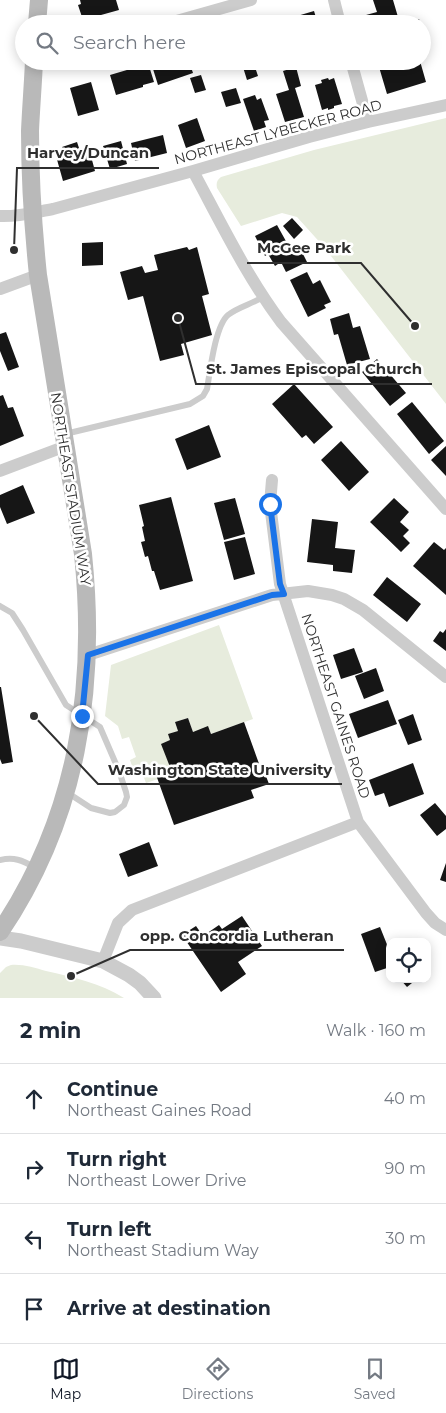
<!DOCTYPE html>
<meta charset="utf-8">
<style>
:root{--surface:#fff;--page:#f6f6f7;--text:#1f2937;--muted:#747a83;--line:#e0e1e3;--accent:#111827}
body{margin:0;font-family:Montserrat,sans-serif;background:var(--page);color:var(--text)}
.controls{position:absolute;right:15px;bottom:15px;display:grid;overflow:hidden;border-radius:10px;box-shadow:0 2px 12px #0003}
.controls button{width:45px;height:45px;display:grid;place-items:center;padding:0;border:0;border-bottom:1px solid var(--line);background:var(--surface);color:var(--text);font:25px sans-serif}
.stop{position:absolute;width:15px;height:15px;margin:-11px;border:4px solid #1a73e8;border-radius:50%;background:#fff}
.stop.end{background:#1a73e8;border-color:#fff;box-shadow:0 1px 5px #0008}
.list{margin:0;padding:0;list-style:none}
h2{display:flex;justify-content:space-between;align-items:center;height:65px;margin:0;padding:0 20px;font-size:21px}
h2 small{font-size:16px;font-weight:400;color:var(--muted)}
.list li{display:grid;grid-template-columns:32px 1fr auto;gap:15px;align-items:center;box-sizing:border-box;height:70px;padding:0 20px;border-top:1px solid var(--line)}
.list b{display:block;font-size:19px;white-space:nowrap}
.list p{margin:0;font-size:16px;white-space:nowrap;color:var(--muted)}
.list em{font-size:16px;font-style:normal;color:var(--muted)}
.icon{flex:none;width:28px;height:28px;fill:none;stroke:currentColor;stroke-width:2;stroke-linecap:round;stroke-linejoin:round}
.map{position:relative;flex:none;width:446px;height:998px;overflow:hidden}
.search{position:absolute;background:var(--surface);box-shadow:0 2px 12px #0003;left:15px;right:15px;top:15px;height:55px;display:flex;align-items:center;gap:12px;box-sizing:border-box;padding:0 18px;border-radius:28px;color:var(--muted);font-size:19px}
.sheet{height:345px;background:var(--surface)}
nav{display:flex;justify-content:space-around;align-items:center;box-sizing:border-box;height:70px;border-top:1px solid var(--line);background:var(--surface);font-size:14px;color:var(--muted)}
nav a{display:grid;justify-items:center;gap:2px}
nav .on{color:var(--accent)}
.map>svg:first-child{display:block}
.green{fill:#e7ecdd}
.building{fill:#161616}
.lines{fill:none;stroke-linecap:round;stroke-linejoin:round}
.service{stroke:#ccc;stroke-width:6}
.minor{stroke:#ccc;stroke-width:12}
.tertiary{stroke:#ccc;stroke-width:15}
.secondary{stroke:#b9b9b9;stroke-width:18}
.route{stroke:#1a73e8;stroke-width:6}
.labels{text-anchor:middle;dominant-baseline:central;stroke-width:5;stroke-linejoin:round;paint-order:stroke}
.street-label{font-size:14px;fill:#2f2f2f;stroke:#fff}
.leader{fill:none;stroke:#2f2f2f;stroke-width:2}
.callout-dot{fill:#2f2f2f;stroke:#fff;stroke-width:2}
.callout-label{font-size:15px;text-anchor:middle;font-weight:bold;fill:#2f2f2f;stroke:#fff;stroke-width:5;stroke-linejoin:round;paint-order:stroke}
</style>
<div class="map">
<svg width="446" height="998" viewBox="0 0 446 998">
<rect width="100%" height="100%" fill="#fff"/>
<path class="green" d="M446 118V404L324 247 297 217 282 213 241 226 217 188C216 183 217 180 221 177L314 150Z
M219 625 253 719 211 734 208 727 193 732 188 718 175 722 178 731 169 734 170 740 162 744 170 767 158 779 146 783 141 770 134 772 130 760 136 757 129 737 122 739 118 726 105 716 111 665Z
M11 965C23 964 35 968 46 971 73 977 100 983 124 998H0V973L6 967Z"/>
<path class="building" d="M80 0H116L119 10 83 20 78 5 81 4Z
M373 0H393L398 17 389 20 390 24H369L366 15 377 12Z
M314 11 318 24H288L287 19Z
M419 19 421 24H406V23Z
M167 61H189L193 73 158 85 153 69 168 64Z
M202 61H228V62L204 69Z
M250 61H253L258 76 247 80 242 64Z
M401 61H420L426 82 387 94 379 67Z
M149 66 154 82 143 85V87L116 95 110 75 137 67 138 70Z
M296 67 301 86 295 88 304 117 285 122 276 94 289 90 283 71Z
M201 75 206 90 195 93 190 78Z
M328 78 329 80 334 78 342 104 334 106V108L328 110V108L322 110 315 85 322 83 321 80Z
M91 82 99 110 78 116 70 88Z
M236 88 241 103 226 107 221 92Z
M255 95 257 100 261 98 269 120 264 121 266 127 254 131 243 99Z
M197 118 205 141 186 148 178 125Z
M163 135 167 153 135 161 131 143Z
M121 141 127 164 110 169 103 146Z
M77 142 80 151 89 149 95 171 63 181 56 156 64 154 62 147Z
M292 218 303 230 294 239 283 226Z
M277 225 292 252 300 248 307 262 286 272 281 262 275 266 268 254 265 256 255 236Z
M103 242V265L82 266V243Z
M187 247 189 250 197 247 209 294 202 296 212 335 181 344 184 355 160 361 143 296 128 300 120 272 142 266 145 273 158 270 154 255Z
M307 272 313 284 320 280 331 302 324 305 326 308 308 317 290 280Z
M349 313 353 328 360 326 370 359 347 365 338 334 334 335 330 319Z
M6 332 19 367 8 371 0 351V334Z
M377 359 406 393 390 406 362 372Z
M294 384 333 427 314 444 306 435 302 438 272 404Z
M3 395 8 408 13 407 24 436 0 446V396Z
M412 402 444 441 429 454 397 414Z
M209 425 221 457 187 470 175 439Z
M341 441 369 472 349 491 321 460Z
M446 446V476L431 460Z
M23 485 35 513 7 524 0 507V495Z
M171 497 193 581 160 590 154 571H152L148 556 145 557 141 542 145 541 142 527 144 526 139 505Z
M235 498 245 534 224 540 214 503Z
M394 498 409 512 400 522 409 530 403 536 410 543 401 552 370 522Z
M312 519 338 522 335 548 355 550 352 573 333 571V565L307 562Z
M245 537 255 574 234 580 224 542Z
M434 542 444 550 446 548V595L413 566Z
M387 577 421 604 407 622 373 595Z
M446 629V651L433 641 440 631 443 633Z
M354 648 363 672 341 679 333 655Z
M376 668 384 691 364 699 355 676Z
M0 687H1L13 762 2 764 0 759Z
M388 700 397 724 358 738 349 714Z
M413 714 422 740 408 745 398 720Z
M188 718 193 732 208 726 211 734 244 722 262 772 264 771 269 784 251 790 254 798 174 825 155 772 170 767 161 744 170 740 168 734 178 731 175 722Z
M413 763 424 794 389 807 384 793 375 796 369 780Z
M435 803 446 816V829L437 836 420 815Z
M149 842 158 866 128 877 119 854Z
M446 863V882L440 880Z
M242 916 262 946 238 962 246 974 221 992 182 935 196 926 203 936 219 925 222 929Z
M380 927 390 952V967L375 972 361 934Z
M400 979H417L407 987Z"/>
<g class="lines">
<path class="service" d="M65 434 190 404 203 396 207 389C210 372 215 326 228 315 238 307 252 304 263 297
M0 606 12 613 23 630 66 705 100 727 119 771 126 792 127 797 124 805 115 812 110 813 91 808 68 793
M0 860C14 857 22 860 34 867"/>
<path class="minor" d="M334 0 340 24
M166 24 251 0
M351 61 368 122
M193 171C221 223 246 275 281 322L446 509
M0 216C18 217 36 212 53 209L193 171 309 137 368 122 446 105
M0 289 38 275
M0 471 66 446
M88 655 272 595 308 591 332 595 344 599 363 610 446 677
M358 822 426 913 435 923 446 930
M103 961 118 923 132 910 358 822 280 584 270 504 272 480"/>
<path class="tertiary" d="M0 938 21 941 103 961 129 975 140 983 154 998"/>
<path class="secondary" d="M37 24 39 0
M0 932C77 818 97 690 83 554L38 275C33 227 30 179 30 131 31 108 33 84 34 61"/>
</g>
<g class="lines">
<path class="route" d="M82 716 88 655 272 595 284 594 280 584 270 504"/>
</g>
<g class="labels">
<g class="street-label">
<text transform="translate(278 132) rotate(-15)">NORTHEAST LYBECKER ROAD</text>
<text transform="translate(71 489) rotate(81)">NORTHEAST STADIUM WAY</text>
<text transform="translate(336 706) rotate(72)">NORTHEAST GAINES ROAD</text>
</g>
</g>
<path class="leader" d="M14 250L17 168H159M415 326L361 263H247M178 318L196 384H432M34 716L98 784H342M71 976L130 950H344"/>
<g class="callout-dot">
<circle cx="14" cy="250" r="5"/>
<circle cx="415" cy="326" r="5"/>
<circle cx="178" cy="318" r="5"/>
<circle cx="34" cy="716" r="5"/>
<circle cx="71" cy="976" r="5"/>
</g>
<g class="callout-label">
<text x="88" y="158">Harvey/Duncan</text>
<text x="304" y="253">McGee Park</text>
<text x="314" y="374">St. James Episcopal Church</text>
<text x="220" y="775">Washington State University</text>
<text x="237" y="941">opp. Concordia Lutheran</text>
</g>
</svg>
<div class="controls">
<button><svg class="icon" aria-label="locate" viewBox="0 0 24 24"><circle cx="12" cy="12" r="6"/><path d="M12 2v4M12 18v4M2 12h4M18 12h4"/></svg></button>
</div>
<div class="stop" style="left:270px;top:504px"></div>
<div class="stop end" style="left:82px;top:716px"></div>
<div class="search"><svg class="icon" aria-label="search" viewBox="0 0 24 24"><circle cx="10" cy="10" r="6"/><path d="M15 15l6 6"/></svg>Search here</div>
</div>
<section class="sheet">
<h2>2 min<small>Walk · 160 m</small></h2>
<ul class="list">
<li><svg class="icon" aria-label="ahead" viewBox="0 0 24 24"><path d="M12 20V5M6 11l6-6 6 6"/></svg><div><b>Continue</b><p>Northeast Gaines Road</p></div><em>40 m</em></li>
<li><svg class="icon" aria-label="right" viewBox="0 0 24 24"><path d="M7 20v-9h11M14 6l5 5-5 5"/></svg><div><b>Turn right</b><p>Northeast Lower Drive</p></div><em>90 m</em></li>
<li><svg class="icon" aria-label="left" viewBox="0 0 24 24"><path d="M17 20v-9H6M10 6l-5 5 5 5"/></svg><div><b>Turn left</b><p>Northeast Stadium Way</p></div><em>30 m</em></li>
<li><svg class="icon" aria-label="arrive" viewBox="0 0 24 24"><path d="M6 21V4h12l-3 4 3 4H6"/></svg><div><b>Arrive at destination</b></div></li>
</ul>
</section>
<nav>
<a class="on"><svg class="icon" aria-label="map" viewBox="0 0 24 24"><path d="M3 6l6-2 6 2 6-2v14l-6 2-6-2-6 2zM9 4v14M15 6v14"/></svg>Map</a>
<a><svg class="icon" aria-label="directions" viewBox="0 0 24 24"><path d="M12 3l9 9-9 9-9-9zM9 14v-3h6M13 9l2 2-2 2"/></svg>Directions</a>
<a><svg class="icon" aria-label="saved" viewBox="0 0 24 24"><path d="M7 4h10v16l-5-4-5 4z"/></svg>Saved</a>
</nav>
